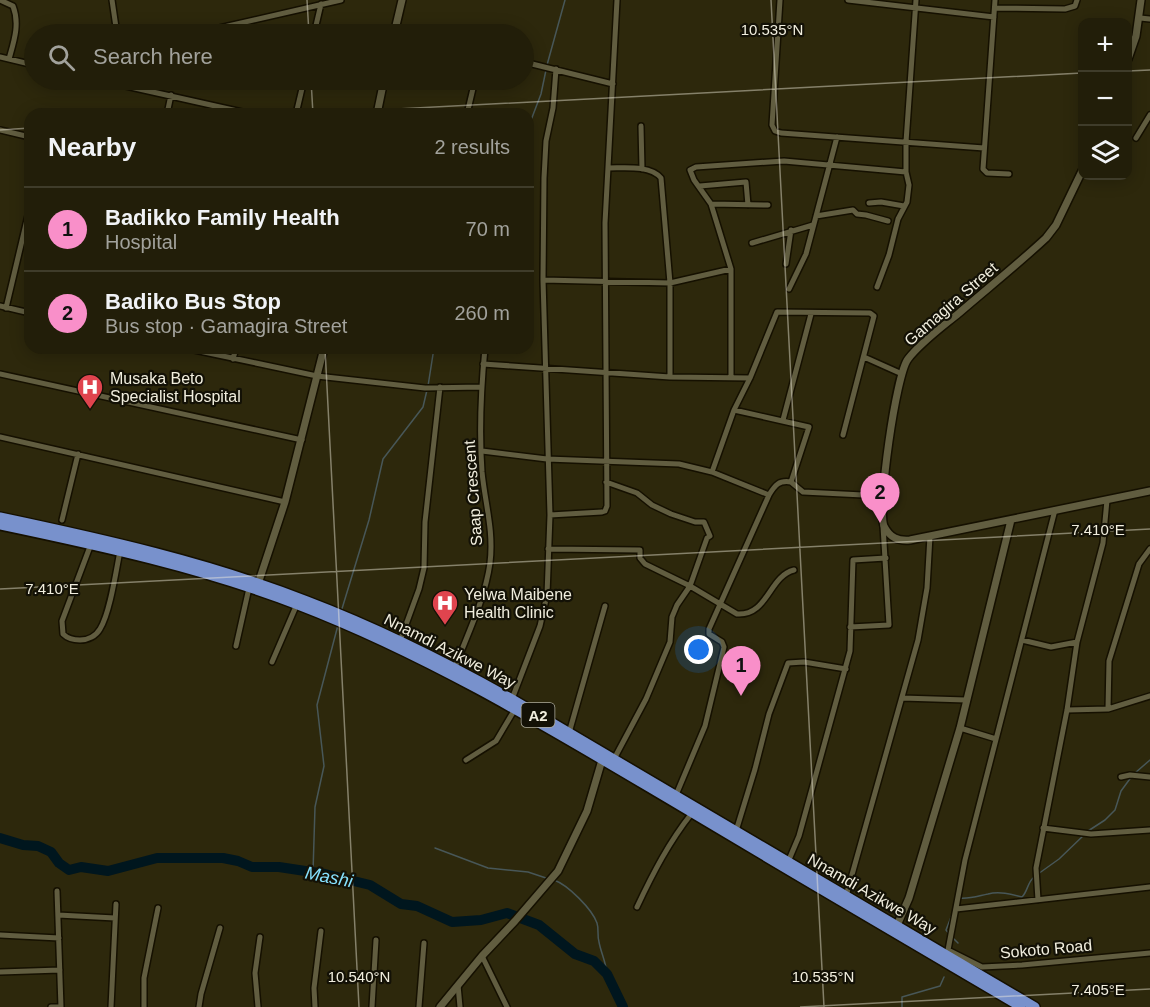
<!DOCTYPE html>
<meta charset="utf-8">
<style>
:root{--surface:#221e09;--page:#2a2712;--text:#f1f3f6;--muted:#a2a29c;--line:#3f3c2a;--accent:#f98fc9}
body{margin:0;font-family:Arial,sans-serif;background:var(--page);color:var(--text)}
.controls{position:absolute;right:18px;top:18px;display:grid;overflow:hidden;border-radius:12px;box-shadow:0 3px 15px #0003}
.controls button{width:54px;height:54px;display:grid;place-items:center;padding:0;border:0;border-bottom:2px solid var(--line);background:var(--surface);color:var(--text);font:30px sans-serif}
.you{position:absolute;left:699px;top:650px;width:21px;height:21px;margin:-15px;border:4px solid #fff;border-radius:50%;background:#1a73e8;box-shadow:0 0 0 9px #1a73e833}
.badge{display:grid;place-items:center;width:39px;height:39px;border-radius:50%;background:var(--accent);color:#111;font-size:20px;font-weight:700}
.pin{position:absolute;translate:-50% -50px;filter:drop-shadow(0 2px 3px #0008)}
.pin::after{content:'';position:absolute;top:32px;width:21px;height:18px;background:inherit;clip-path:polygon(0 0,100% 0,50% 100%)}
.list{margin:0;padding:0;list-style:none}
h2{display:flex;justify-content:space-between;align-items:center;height:78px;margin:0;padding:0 24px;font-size:26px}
h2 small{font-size:20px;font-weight:400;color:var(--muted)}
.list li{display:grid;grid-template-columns:39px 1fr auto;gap:18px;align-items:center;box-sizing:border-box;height:84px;padding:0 24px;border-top:2px solid var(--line)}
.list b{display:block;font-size:22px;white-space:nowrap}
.list p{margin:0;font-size:20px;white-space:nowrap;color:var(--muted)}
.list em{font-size:20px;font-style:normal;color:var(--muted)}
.icon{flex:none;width:33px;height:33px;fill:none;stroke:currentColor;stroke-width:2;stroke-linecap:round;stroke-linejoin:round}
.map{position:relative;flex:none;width:1150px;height:1007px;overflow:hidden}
.search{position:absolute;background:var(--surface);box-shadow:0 3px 15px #0003;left:24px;top:24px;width:510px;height:66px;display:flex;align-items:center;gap:15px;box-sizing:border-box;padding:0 21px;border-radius:33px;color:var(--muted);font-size:22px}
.panel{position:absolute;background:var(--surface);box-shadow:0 3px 15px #0003;left:24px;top:108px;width:510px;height:246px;border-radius:18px}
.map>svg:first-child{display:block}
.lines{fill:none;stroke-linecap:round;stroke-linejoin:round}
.stream{stroke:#485758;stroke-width:1.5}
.river{stroke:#00161e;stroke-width:10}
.minor-casing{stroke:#151000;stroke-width:8}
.tertiary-casing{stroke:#151000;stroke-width:10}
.trunk-casing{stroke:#151000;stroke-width:12}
.minor{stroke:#615d40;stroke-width:5}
.tertiary{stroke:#615d40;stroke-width:7}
.trunk{stroke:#7891cc;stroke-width:9}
.ticks{fill:none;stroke:#f1eede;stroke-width:1.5;stroke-opacity:0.45}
.labels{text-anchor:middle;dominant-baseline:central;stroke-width:4.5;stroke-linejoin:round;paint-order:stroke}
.shield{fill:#131106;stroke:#aeac9d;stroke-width:1.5}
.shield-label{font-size:15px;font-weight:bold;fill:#f1eede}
.street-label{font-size:16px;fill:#f1eede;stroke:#131106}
.poi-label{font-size:16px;fill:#f1eede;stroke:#131106;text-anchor:start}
.water-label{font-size:18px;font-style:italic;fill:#86e1fe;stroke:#131106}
.ticks-label{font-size:15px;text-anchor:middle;fill:#f1eede;stroke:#131106;stroke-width:4.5;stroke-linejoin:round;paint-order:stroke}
</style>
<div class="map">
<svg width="1150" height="1007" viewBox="0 0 1150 1007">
<rect width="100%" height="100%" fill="#2d280c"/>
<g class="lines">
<path class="stream" d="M547 65 565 0
M528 128 541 94 546 70
M428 386 434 348
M341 612 369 520 383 459 423 407 427 390
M1135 773 1150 760
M1088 831 1105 820 1115 810 1121 791 1132 776
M435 848 488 868 528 872 549 879
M313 872 315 807 324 766 317 705 338 625
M1038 874 1059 859 1084 835
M554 880C568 885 592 909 597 923 599 929 597 935 599 942 601 953 606 962 607 974
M959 898C970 899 978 896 988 894 999 891 1011 894 1022 897 1028 891 1027 883 1034 877
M950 935 946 930 953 912
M953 938 958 943
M902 1007V997L940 986 944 977"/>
<path class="river" d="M0 838 23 845 38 846 51 852 59 863 69 870 81 867 108 871 157 858H223L238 861 252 867H279L325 874 370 885 401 904 417 906 452 922 481 920 507 913 539 925 575 954 594 961 607 974 623 1007"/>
<g class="minor-casing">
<path id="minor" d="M0 0 13 6C20 24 14 41 9 59
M112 0 117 34
M780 0 772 125 775 131 781 133 984 148
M848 0 994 17
M995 0 983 169 987 173 1009 174
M995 8 1065 9 1075 6 1077 0
M1140 18 1150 19
M193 34 341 0
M314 34 321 4
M0 57 34 65
M524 62 613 84
M99 80 251 114
M167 114 171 95
M296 114 304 80
M467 114 475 80
M641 126 642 169
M0 130 30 137
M1136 138 1150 115
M609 168C625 168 650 165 661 178L670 283V377
M700 186 746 182 748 205
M869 203 881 202 904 206
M711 204 768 205
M816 216 853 210 857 214 866 215 888 221
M752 243 813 225
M786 264 791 230
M543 280 670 283 731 269
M877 287 889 255 898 219 907 202 909 185 906 172
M789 289 806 254 837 137
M0 306 30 313
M6 308 30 207
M185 348 317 376 425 388 481 387
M864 357 902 374
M233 359 236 348
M483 364 670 377 750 378
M0 374 302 440
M731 377V269L711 204 694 180 690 170 696 167 784 161 906 172V142L916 0
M734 410 809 427 791 482 803 492 883 496
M783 420 811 314
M0 437 285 502
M482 451 547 459 679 464 712 472 769 495
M712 472 734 410 750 378 777 312 870 313 874 316 843 435
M606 482 637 493 652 505 671 514 695 522H704L710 536 707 538 690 586 677 605 672 617 670 642 646 699 614 759
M1055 510 965 860 948 950 982 967 1022 965 1150 953
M550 515 602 512 605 511 607 506 605 223 617 0
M62 520 78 454
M91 544 62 621 63 634C68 639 73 640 80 640 88 640 96 636 100 629 110 613 116 571 120 551
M548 549 640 550V558L645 564 690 586 737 614C768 616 769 576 794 570
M850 627 889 625 883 526
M1022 640 1051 647 1077 642
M400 641 419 589 424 568 425 522 440 387
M236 646 249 588
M272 662 297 604
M455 667C468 633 485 599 490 563 494 531 485 503 482 472 479 431 481 389 485 348
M902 698 966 700
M512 699 540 626 547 595 550 515 543 280 544 178 546 141 553 108 556 69
M1108 709 1109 661 1139 564 1150 549
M1067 710 1108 709 1150 696
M960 728 996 739
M569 733 605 606
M466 760 496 741 515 709
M1121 777 1130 775 1150 777
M676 795 705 726 724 647 722 642 709 634V629L769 495C775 485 779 480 791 482
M1043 828 1091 834 1150 830
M736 831 755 769 769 714 788 663 804 662 846 669
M788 862 799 836 850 651 853 560 886 558
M57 891 61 1007
M846 896 918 640 927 588 930 536
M1038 900 1036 868 1067 710 1077 642 1103 543 1107 500
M637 907C653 873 669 842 692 813
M956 909 1150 887
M58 915 115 918
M0 935 59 938
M482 956 507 1007
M0 972 60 970
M458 985 460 1007
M51 1007H61
M111 1007 116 904
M144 1007V978L158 908
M199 1007 201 994 220 928
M258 1007 255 973 260 937
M315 1007 314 988 321 931
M372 1007 376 940
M419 1007 424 943"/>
</g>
<g class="tertiary-casing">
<path id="tertiary" d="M394 34 402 0
M1128 59 1136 36 1141 0
M377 114 384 80
M1082 171 1056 225 1046 238C1018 264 988 288 959 313 942 327 921 342 908 359 896 374 877 509 884 526 890 538 898 541 910 540L1150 491
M258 584 285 502 324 348
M895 930 909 898 960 728 1011 520
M440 1007 482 956 515 921 558 871 587 811 602 760"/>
</g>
<g class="trunk-casing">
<path id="trunk" d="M0 517C104 539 208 562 307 601 378 628 446 662 512 699L1035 1007
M0 525C100 546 202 568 298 605 428 655 547 727 667 798 785 868 902 938 1021 1007"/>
</g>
<use href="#minor" class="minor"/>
<use href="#tertiary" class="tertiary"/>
<use href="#trunk" class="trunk"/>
</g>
<path class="ticks" d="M307 0 309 34M771 0 824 1007M1128 71 1150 70M311 80 313 114M302 114 1082 73M0 130 30 128M325 348 359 1007M0 589 1150 529M800 1007 1150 989"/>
<defs>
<g id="hospital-pin" transform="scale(1.35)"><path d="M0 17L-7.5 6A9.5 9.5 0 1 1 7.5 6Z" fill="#e0444e" stroke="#131106"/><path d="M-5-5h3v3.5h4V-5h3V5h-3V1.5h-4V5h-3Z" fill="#fff"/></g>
</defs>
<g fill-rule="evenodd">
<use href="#hospital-pin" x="90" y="387"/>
<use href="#hospital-pin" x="445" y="603"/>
</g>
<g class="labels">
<rect class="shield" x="521.5" y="703" width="33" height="24" rx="4.5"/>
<g class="shield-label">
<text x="538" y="715">A2</text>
</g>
<g class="street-label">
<text transform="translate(951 304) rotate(-41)">Gamagira Street</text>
<text transform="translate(473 493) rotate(-94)">Saap Crescent</text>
<text transform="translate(450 651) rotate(27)">Nnamdi Azikwe Way</text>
<text transform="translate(872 894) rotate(30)">Nnamdi Azikwe Way</text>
<text transform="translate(1046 949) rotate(-5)">Sokoto Road</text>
</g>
<g class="poi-label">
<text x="110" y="378">Musaka Beto<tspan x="110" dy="18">Specialist Hospital</tspan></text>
<text x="464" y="594">Yelwa Maibene<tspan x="464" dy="18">Health Clinic</tspan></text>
</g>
<g class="water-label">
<text transform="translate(329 877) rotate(11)">Mashi</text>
</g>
</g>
<g class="ticks-label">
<text x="772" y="35">10.535°N</text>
<text x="1098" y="535">7.410°E</text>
<text x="52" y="594">7.410°E</text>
<text x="359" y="982">10.540°N</text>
<text x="823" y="982">10.535°N</text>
<text x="1098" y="995">7.405°E</text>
</g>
</svg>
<div class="controls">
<button>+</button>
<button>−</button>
<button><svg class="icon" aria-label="layers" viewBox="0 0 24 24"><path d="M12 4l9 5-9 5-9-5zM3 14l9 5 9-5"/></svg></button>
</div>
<div class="you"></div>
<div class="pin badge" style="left:741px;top:696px">1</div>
<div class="pin badge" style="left:880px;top:523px">2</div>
<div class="search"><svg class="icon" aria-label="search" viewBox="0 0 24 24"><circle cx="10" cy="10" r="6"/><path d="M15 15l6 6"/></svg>Search here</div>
<section class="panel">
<h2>Nearby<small>2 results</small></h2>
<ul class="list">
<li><span class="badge">1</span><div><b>Badikko Family Health</b><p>Hospital</p></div><em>70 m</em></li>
<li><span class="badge">2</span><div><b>Badiko Bus Stop</b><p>Bus stop · Gamagira Street</p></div><em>260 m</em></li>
</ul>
</section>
</div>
